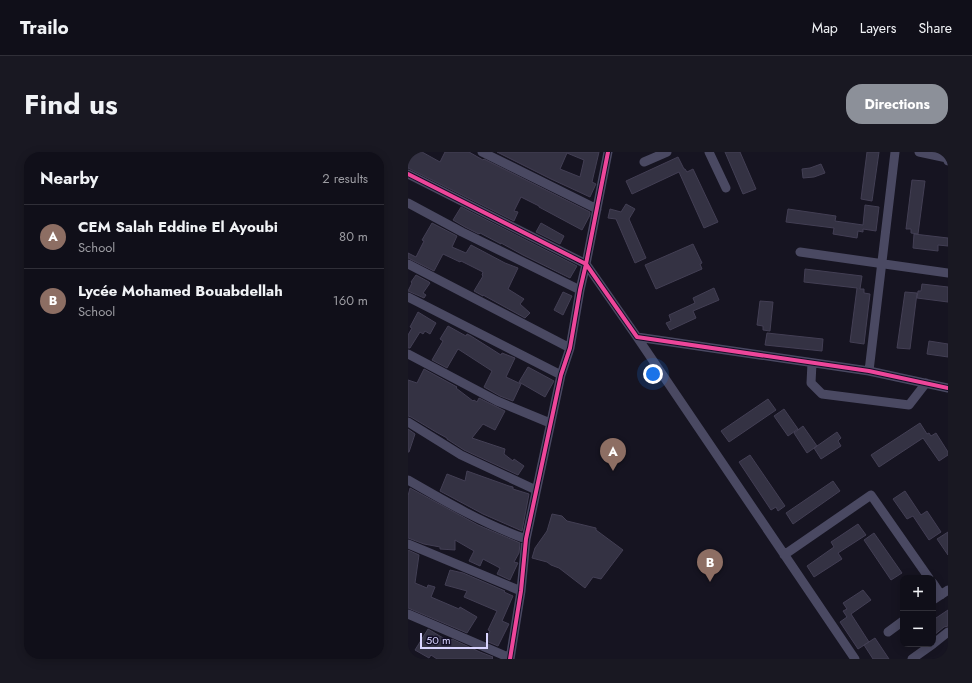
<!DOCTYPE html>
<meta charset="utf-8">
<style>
:root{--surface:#100f19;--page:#191822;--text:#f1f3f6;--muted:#9c9ca2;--line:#302f38;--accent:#8c9099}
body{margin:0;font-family:Jost,sans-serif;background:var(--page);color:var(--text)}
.controls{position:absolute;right:12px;bottom:12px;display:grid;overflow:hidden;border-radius:8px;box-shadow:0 2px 10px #0003}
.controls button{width:36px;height:36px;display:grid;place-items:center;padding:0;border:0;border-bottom:1px solid var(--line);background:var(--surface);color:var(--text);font:20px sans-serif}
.scale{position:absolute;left:12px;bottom:10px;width:68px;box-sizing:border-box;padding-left:4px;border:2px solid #d9d4ff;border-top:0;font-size:11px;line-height:14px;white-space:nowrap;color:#d9d4ff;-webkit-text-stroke:3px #130f26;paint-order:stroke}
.you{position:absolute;left:245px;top:222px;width:14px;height:14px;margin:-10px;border:3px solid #fff;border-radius:50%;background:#1a73e8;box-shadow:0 0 0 6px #1a73e833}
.badge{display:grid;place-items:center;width:26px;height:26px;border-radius:50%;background:var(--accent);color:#fff;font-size:13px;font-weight:700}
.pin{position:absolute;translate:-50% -33px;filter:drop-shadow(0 1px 2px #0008)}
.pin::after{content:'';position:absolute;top:21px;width:14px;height:12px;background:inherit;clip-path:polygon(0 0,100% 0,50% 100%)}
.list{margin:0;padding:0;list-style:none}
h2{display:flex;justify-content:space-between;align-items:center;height:52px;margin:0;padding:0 16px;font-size:17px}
h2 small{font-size:13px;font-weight:400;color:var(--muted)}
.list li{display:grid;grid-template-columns:26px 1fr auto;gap:12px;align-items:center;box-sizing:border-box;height:64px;padding:0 16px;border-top:1px solid var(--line)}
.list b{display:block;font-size:15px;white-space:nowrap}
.list p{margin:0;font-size:13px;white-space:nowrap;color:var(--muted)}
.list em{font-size:13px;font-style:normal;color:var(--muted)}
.map{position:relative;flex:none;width:540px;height:507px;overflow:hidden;border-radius:16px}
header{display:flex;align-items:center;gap:24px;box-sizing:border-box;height:56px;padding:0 20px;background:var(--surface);border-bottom:1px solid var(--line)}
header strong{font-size:19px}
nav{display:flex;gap:22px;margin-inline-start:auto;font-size:14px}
.intro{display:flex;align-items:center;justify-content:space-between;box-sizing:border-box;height:96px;padding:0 24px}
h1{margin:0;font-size:28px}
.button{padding:10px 18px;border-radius:16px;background:var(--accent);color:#fff;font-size:14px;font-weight:700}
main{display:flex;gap:24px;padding:0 24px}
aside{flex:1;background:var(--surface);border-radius:16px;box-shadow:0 2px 10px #0003}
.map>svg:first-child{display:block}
.building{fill:#343243;stroke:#433f54;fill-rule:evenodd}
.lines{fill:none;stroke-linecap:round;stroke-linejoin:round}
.minor{stroke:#4a4962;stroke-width:9}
.cycleway-casing{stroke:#130f26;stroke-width:6}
.cycleway{stroke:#ed469a;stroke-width:4}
</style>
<header>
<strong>Trailo</strong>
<nav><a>Map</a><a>Layers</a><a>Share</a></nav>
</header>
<div class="intro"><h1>Find us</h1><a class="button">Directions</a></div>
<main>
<aside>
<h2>Nearby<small>2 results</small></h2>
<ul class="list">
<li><span class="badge" style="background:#8d6e63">A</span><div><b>CEM Salah Eddine El Ayoubi</b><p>School</p></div><em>80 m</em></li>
<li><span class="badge" style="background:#8d6e63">B</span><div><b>Lycée Mohamed Bouabdellah</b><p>School</p></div><em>160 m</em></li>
</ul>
</aside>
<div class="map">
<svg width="540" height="507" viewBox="0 0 540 507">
<rect width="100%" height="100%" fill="#161421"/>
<path class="building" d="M0 0H14L32 10 37 0H61L75 8 76 7 182 60V63L174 78 131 55V54L113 45 106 59 110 60 106 69 0 16Z
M89 0H191L184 30 188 32 187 34 182 45 143 27ZM159 1 176 8 172 25 152 17Z
M317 0H332L348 37 335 42Z
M459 0H471L464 49 453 47Z
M270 5 276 17H277L279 20 285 17 310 70 296 76 271 20 224 42 218 29Z
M413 12 417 21 406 25 395 26 394 17 402 16Z
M504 28 517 29 510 82 503 81V77H498Z
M218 52 227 57 221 67 238 106 227 111 208 67 200 66 202 57 213 60Z
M457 53 471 55 468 79 455 77V80L450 79 449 86 425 82 426 76 378 70 380 57 428 64 427 69 455 73Z
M53 55 169 114 162 126 115 103 93 91V92L72 81 71 82 57 75 45 68Z
M24 71 49 84 44 95 58 101 63 93 97 111 110 116 100 137 116 147 112 152 122 161 117 166 75 143V144L66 139 75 124 74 123 75 120 53 109 52 110 35 102 26 119 0 106V101L8 105 16 89 14 88Z
M133 71 156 84 152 92 128 80Z
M506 82 540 86V94L530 93V99L505 96Z
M285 92 294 111 292 112 294 117 248 137 237 113Z
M397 117 454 124 452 137H456V141L462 142 456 192 442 190 449 136 396 130Z
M8 123 21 130 22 131 15 141 18 143 16 146 0 139 4 131 3 130Z
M514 132 540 135V150L509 146 510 139H513Z
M306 136 311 148 285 159 288 166 262 178 258 171 263 169 261 163 287 151 285 146Z
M155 140 164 144 155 163 146 158Z
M497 140 509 141 502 197 489 196Z
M352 149 365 150 362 179 355 178V174L349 173Z
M10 160 28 171 22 182 17 179 15 182 12 180 2 196H0V183L4 176 2 175Z
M40 174 58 184 59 182 63 184 93 203 94 201 107 206 98 225 113 232 105 249 92 244 76 235 84 219 50 197 39 216 24 208 35 189 32 187Z
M359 181 415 187 414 199 357 193Z
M521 189 540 192V205L519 202Z
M120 215 146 229 137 245 111 230Z
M16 217 49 235 48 236 65 249 66 248 69 250 71 246 97 259 87 278 75 272 64 286 97 297 96 302 105 309 106 307 116 314 110 323 56 298 39 287V286L28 280 3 265 0 264V228L9 231Z
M360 247 368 258 321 290 313 279Z
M376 257 390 277 380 284 366 264Z
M512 271 519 282 521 281 523 284 528 281 540 300V303L531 309 515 286 471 315 463 303Z
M395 274 409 294 429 280 433 286 430 289 433 294 413 307 406 296 409 294 399 301 386 281Z
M0 277 7 282 1 300H0Z
M342 303 377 354 370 359 368 355 363 358 331 310Z
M59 319 101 334 105 335V337L121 342 114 379 75 362 32 339 39 322 57 329Z
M425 329 432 339 385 372 378 361Z
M2 336 70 373 112 391 111 401 106 410 110 411 109 413 102 428 89 422 92 416 75 407 72 414 61 409 66 399 47 388V398L32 397V395L16 392 0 386V344Z
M497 339 513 363 519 359 533 380 521 388 505 364 499 367 485 347Z
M144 362 154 364 159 369 188 376V378L215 398 193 427 185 425 177 436 151 416 143 413 139 410 124 406 127 396 139 379Z
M450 372 458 383 430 401 434 407 406 425 399 414 426 395 423 390Z
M540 380V403L529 387Z
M466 381 494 421 483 428 456 388Z
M0 398 11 403 7 431 19 436 20 433 27 435 23 445 51 457 52 455 69 465 59 481 0 456Z
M42 418 55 421 97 439 96 440 105 444 94 469 101 472 90 494 78 489 82 479 80 478 89 459 56 445 59 439 37 433Z
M455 438 463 448 443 462 461 490 450 497 432 470 439 465 435 459 439 457 435 451Z
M540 458V474L536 475 525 484V468Z
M20 477 42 490 44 487 72 500 85 505 84 506 85 507H29L23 503 21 506 7 498Z
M467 486 481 507H465L456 493Z"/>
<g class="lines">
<path class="minor" d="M74 0 189 57
M301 0 318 36
M511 0 539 6 540 9
M236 10 259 0
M0 22 178 112 229 185 461 219 540 236
M0 51 54 80 172 138
M392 100 540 121
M0 112 162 196
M0 145 153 223
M229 185 447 507
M0 202 89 249 142 271
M404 211 403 231 414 242 501 253 518 231
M461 219 487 0
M0 270 53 303 128 338
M0 328C38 350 76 372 118 387
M0 392 113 439
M376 403 463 343 521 426
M525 431 533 443
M525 448 540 438
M0 462 102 506
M480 480 495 469
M525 492 540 480
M102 507 113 439 118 387 153 223 162 196 172 138 178 112 200 0
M504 507 525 492"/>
<g class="cycleway-casing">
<path id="cycleway" d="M0 22 178 112 229 185 461 219 540 236
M102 507 113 439 118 387 153 223 162 196 172 138 178 112 200 0"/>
</g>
<use href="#cycleway" class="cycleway"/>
</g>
</svg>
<div class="controls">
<button>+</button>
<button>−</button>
</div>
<div class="scale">50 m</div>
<div class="you"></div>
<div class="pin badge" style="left:205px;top:319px;background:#8d6e63">A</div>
<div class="pin badge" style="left:302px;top:430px;background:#8d6e63">B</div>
</div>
</main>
